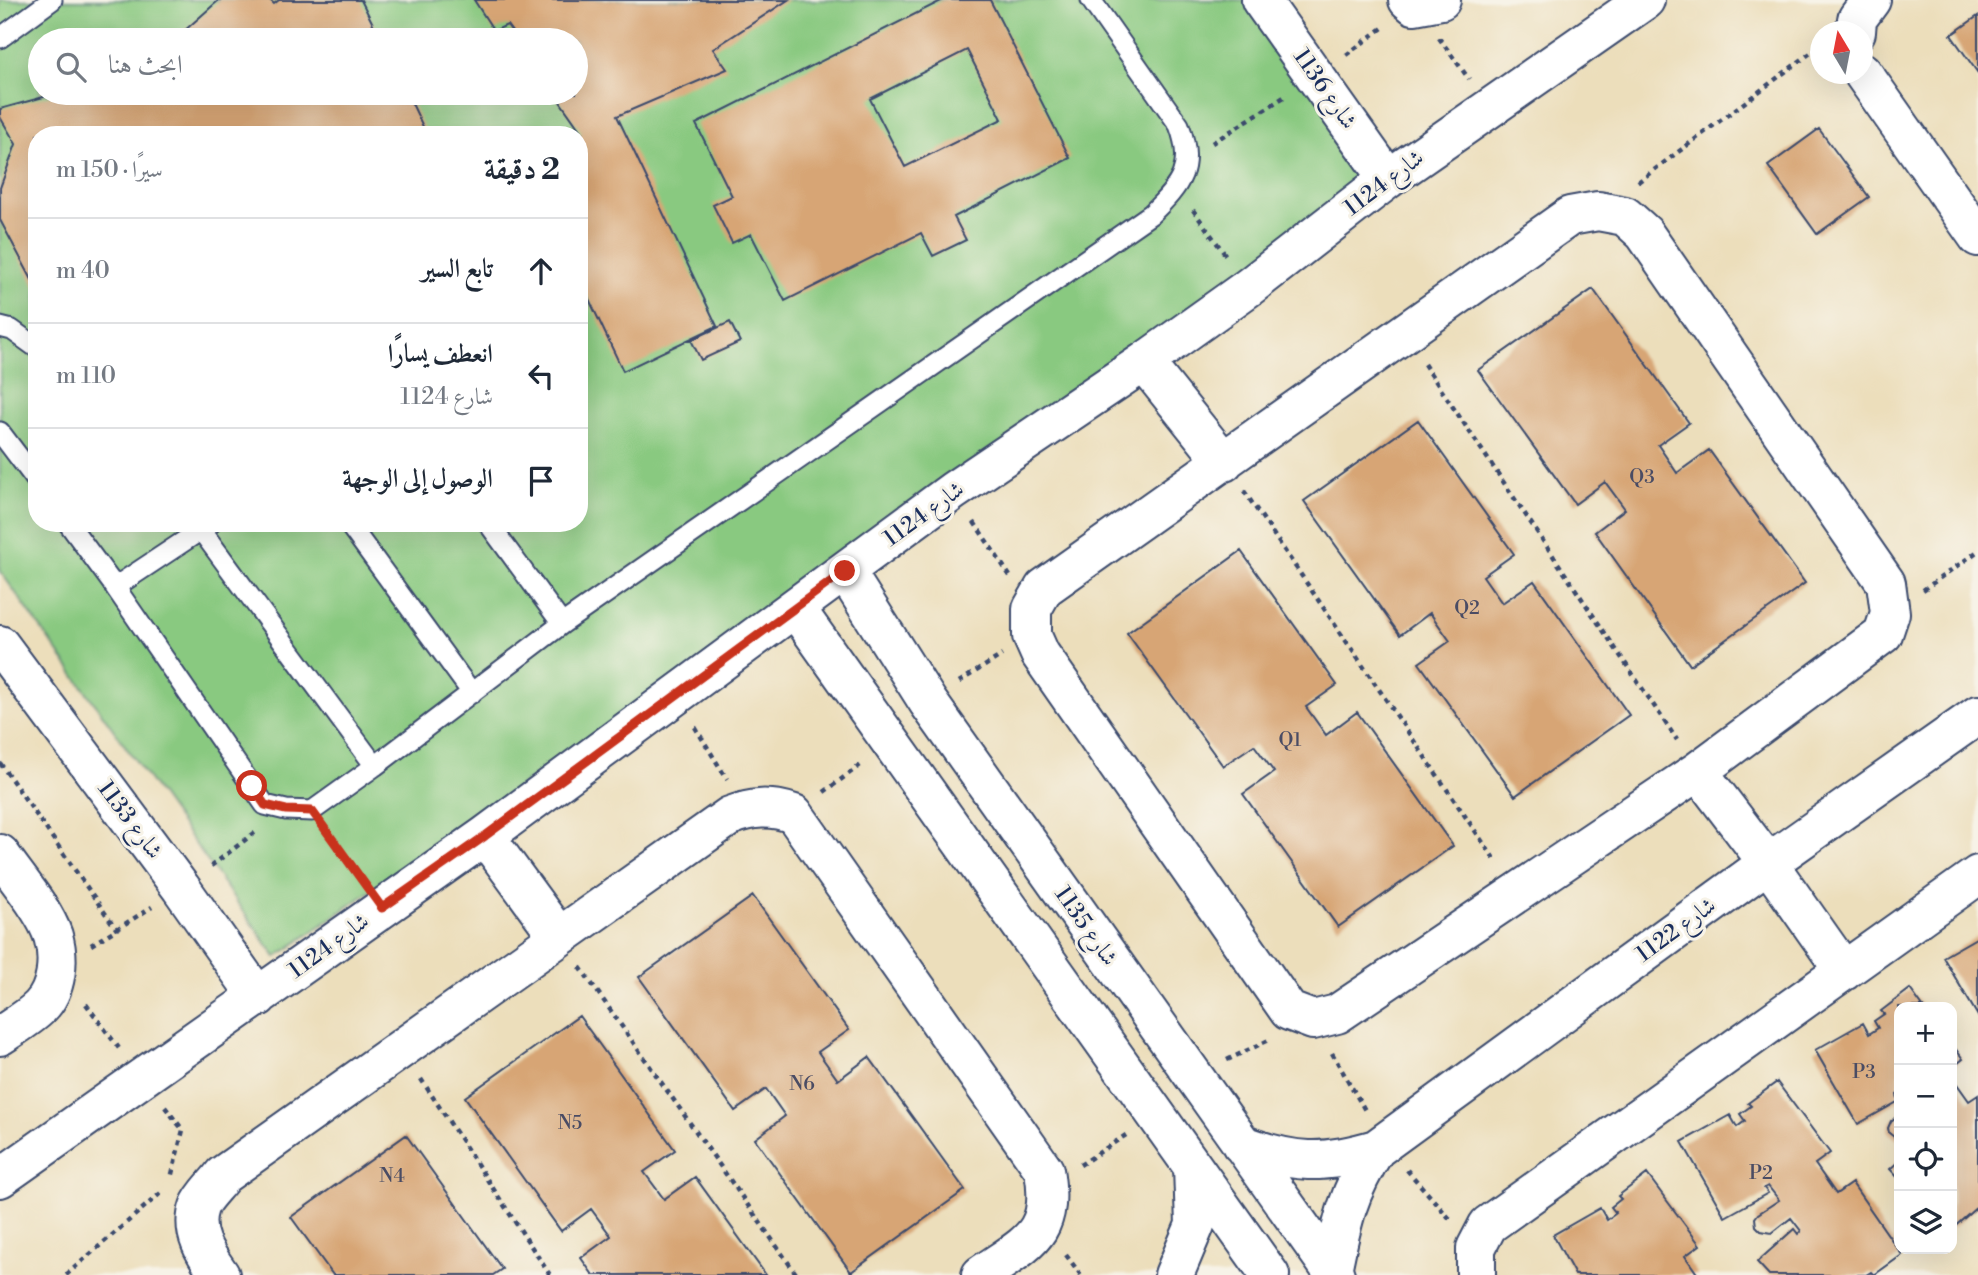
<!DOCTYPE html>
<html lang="ar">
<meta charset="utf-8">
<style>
:root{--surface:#fff;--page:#f6f6f7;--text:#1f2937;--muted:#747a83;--line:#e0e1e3}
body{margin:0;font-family:"Libre Bodoni",Amiri,serif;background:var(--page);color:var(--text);direction:rtl}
.controls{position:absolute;right:21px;bottom:21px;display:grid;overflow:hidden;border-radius:14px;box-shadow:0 7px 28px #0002}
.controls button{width:63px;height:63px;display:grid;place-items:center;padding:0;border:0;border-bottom:2px solid var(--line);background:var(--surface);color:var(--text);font:35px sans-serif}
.compass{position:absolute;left:1810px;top:21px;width:63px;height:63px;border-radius:50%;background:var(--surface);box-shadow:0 7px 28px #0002;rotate:350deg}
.stop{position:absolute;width:21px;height:21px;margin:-16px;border:5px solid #c8321e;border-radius:50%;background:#fff}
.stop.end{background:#c8321e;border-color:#fff;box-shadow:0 2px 7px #0008}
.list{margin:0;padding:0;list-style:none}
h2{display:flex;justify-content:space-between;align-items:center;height:91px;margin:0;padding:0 28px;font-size:30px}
h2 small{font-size:23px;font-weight:400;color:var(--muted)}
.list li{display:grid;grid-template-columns:46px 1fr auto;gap:21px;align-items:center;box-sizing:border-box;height:105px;padding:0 28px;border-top:2px solid var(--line)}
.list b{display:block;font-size:26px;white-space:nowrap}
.list p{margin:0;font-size:23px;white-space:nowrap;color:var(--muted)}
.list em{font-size:23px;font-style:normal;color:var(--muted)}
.icon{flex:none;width:38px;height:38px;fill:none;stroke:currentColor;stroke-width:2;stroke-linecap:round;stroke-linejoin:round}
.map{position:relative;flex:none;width:1978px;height:1275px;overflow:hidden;direction:ltr}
.search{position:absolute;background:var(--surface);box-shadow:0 7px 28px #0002;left:28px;top:28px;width:560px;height:77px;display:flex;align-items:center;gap:18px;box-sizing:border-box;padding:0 24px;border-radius:38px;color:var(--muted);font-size:26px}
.panel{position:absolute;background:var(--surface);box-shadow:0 7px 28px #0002;left:28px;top:126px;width:560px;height:406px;border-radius:28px;direction:rtl}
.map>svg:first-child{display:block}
.green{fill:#89c980;stroke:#527c6f;stroke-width:2;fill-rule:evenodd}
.building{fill:#d7a574;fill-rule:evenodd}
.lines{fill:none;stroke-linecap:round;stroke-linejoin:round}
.service-casing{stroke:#3a496c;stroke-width:23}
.minor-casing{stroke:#3a496c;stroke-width:42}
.path{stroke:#3a496c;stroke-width:4.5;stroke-dasharray:5 5;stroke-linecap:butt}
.service{stroke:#fff;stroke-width:19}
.minor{stroke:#fff;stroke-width:38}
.route{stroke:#c8321e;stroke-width:9}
.labels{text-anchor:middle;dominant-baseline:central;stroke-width:6;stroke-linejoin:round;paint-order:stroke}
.number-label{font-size:19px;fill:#4a4c64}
.street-label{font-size:23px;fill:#1b2f5e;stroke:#f7f3e8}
</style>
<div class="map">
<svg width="1978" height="1275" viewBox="0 0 1978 1275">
<rect width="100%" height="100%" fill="#f7f3e8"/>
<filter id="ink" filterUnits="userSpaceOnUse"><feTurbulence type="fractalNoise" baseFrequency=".0143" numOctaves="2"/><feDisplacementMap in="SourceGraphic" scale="14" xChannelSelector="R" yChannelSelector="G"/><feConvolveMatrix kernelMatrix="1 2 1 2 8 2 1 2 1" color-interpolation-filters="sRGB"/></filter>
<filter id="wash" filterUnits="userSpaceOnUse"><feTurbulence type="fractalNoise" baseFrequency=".00686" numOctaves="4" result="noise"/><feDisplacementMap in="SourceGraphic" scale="28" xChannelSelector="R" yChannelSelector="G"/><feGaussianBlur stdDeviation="1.57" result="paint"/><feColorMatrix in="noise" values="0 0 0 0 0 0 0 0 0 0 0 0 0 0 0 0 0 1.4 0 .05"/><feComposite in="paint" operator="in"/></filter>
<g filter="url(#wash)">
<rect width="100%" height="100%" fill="#ecdebb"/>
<path class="green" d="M0 0H1260L1388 179 276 957 0 571ZM40 40H576V93H40ZM37 135H579V523H37Z"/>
<g id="blocks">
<path class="building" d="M219 0H270L274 4 279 0H361L381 40H174Z
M474 0H788L713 49 727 69 617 116 717 326 623 371 579 278V134L582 133 554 93H576V40H518L507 25 494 31Z
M943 0H990L1070 158 954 217 966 240 933 256 921 233 785 301 751 234 732 243 713 205 732 196 696 124ZM967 50 1002 119 905 167 870 99Z
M1978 16V73L1951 35Z
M58 93H407L427 135H37V289L0 220V188L16 144 0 117V109Z
M1819 129 1869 197 1817 234 1768 166Z
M1593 289 1689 423 1658 445 1677 473 1709 450 1805 583 1690 665 1595 532 1625 509 1605 482 1575 504 1478 370Z
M730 322 740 342 701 360 691 340Z
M1418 420 1514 554 1483 576 1502 603 1534 581 1629 715 1515 796 1419 663 1450 641 1430 613 1400 635 1304 501Z
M1241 551 1337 685 1306 707 1326 735 1357 712 1453 846 1338 927 1243 794 1274 772 1254 745 1223 766 1127 633Z
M753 896 849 1030 818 1052 838 1080 869 1057 965 1190 851 1272 755 1139 785 1116 766 1089 735 1111 639 977Z
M1978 937V1016L1943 957Z
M1910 989 1923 1007H1899V1093L1897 1095 1899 1101 1858 1124 1815 1050 1863 1023 1869 1034 1878 1028 1874 1021 1884 1014 1881 1011Z
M579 1016 675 1150 644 1172 664 1199 695 1177 766 1275H593L581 1258 611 1236 591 1209 561 1231 465 1097Z
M1952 1044 1963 1059 1952 1068Z
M1952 1077 1969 1101 1978 1095V1206L1952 1229Z
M1777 1082 1830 1153 1815 1164 1836 1194 1852 1183 1902 1255 1874 1275 1871 1272 1866 1275H1769L1757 1262 1794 1229 1798 1234 1801 1231 1791 1218 1772 1233 1761 1231 1756 1226 1755 1218 1758 1214 1779 1200 1768 1186 1764 1188 1768 1193 1725 1217 1682 1142 1730 1115 1737 1127 1745 1121 1740 1114 1751 1106 1748 1103Z
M1899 1115V1141L1889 1133 1888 1128 1891 1121Z
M406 1135 502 1269 493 1275H333L291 1217Z
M1899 1161V1179L1890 1169Z
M1647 1174 1700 1245 1685 1256 1698 1275H1575L1553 1235 1600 1208 1607 1220 1616 1213 1611 1207 1621 1199 1618 1196Z"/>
</g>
</g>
<g filter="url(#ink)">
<use href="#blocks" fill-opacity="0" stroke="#3a496c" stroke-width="2"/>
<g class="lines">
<g class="service-casing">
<path id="service" d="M0 38 52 0
M0 327 12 330 37 348
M0 432 37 481
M68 523 115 587 265 805 286 810 312 811 375 766 562 624 1151 214C1181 185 1195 167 1179 125L1091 0
M348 523 472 693
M488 523 562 624
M201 530 375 766
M115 587 210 524"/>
</g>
<g class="minor-casing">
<path id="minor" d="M1261 0 1388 179
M1408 0 1414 5 1441 0
M1856 32 1857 19 1871 0
M1862 72 1978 237
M1598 211 1625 216 1644 233 1886 583 1890 613 1883 634 1698 771 1337 1014 1313 1020 1289 1011 1040 654 1032 636V609L1044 588 1570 216Z
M1144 362 1224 462
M845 571 928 702 1335 1275
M796 609 1270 1275
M0 645 181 888 258 997
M1698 771 1768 863 1844 971
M485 836 559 937
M0 854C16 878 44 909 53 936 60 959 57 990 40 1007 29 1018 13 1027 0 1036
M1241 1144C1294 1164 1322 1165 1376 1149
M0 1178 485 836 953 491 1144 362 1249 287 1388 179 1645 0
M1332 1271C1342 1221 1348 1192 1376 1149L1768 863 1978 715
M220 1275C206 1255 190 1233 199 1207 203 1196 216 1185 223 1175L730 816C753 807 770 806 794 814L1044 1170C1055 1235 1028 1242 981 1275
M1174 1275 1195 1225 1193 1167
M1476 1275V1248L1488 1225 1978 875"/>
</g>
<path class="path" d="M1439 38 1469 79
M1346 55 1384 27
M1212 143 1284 97
M1638 182 1820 46
M1193 210 1227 257
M1424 364 1677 740
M1244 491 1497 863
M974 522 1010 576
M1923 590 1978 551
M959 682 1002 655
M695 727 727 779
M0 763 117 930
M824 792 862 764
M327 831 361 878
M211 866 257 831
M91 945 152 907
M580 967 797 1275
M86 1004 121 1051
M1332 1053 1366 1112
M1227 1060 1269 1040
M421 1079 550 1275
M165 1107 183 1130 171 1178
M1080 1165 1126 1135
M1407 1170 1450 1219
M1066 1255 1081 1275
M66 1275 163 1191"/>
<use href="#service" class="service"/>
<use href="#minor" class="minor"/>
</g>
</g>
<g class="lines" filter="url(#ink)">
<path class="route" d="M252 786 265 805 286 810 312 811 382 908 485 836 845 571"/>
</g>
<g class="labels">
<g class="number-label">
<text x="1642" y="477">Q3</text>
<text x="1467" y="608">Q2</text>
<text x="1290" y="740">Q1</text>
<text x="1864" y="1072">P3</text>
<text x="802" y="1084">N6</text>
<text x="570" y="1123">N5</text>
<text x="1761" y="1173">P2</text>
<text x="392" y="1176">N4</text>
</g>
<g class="street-label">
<text transform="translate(1325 89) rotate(55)">شارع 1136</text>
<text transform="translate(1384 183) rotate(-37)">شارع 1124</text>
<text transform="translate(924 514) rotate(-36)">شارع 1124</text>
<text transform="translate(130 820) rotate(53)">شارع 1133</text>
<text transform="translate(1086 926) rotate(55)">شارع 1135</text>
<text transform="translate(1676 930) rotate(-36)">شارع 1122</text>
<text transform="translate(329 946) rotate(-36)">شارع 1124</text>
</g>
</g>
</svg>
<div class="controls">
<button>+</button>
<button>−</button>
<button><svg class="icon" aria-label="locate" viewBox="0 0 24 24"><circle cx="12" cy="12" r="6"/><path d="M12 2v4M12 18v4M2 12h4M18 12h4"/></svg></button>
<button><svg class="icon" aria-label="layers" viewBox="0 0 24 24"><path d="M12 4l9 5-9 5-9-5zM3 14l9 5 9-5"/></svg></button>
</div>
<svg class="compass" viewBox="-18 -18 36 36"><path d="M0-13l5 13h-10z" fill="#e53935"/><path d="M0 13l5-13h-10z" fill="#747a83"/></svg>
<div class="stop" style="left:252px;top:786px"></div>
<div class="stop end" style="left:845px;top:571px"></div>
<div class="search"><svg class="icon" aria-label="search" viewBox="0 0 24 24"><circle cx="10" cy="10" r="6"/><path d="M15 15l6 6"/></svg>ابحث هنا</div>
<section class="panel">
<h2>2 دقيقة<small>سيرًا · 150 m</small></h2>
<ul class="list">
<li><svg class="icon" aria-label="ahead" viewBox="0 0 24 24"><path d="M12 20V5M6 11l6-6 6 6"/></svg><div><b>تابع السير</b></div><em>40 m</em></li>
<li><svg class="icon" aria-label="left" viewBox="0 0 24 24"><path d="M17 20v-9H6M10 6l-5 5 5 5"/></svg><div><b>انعطف يسارًا</b><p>شارع 1124</p></div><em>110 m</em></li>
<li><svg class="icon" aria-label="arrive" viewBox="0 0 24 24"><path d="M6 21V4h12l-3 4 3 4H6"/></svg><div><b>الوصول إلى الوجهة</b></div></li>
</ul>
</section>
</div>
